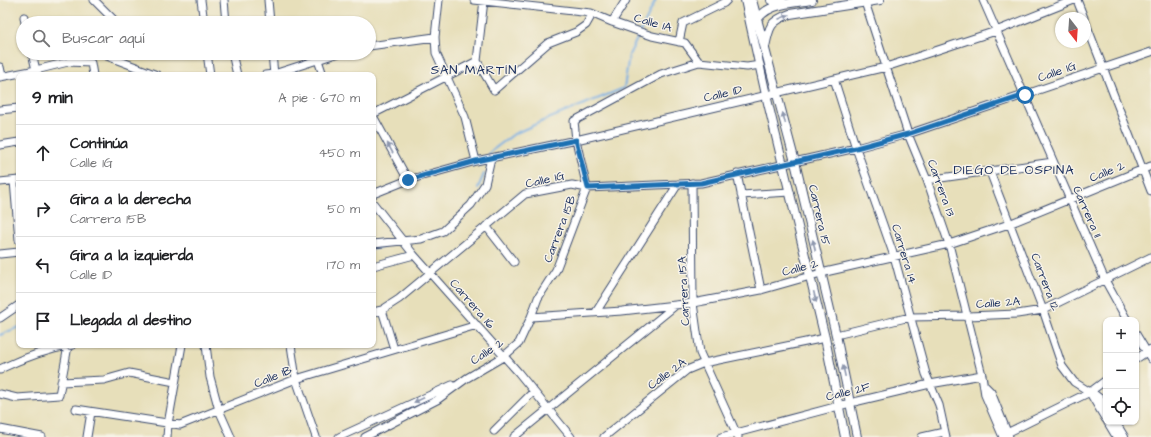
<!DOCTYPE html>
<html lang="es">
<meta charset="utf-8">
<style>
:root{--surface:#fff;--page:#f6f6f6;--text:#202124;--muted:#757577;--line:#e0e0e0}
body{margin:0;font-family:"Architects Daughter",sans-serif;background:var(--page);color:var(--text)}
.controls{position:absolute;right:12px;bottom:12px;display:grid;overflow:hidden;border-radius:8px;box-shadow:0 1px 3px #0004}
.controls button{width:36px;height:36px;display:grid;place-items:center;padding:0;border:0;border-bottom:1px solid var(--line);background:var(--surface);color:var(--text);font:20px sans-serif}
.compass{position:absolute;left:1055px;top:12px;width:36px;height:36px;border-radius:50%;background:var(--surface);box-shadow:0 1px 3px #0004;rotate:163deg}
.stop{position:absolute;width:12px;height:12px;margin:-9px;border:3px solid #1f6fb2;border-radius:50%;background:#fff}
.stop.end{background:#1f6fb2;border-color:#fff;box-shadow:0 1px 4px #0008}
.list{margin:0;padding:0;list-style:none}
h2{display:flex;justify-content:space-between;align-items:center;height:52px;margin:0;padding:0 16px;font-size:17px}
h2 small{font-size:13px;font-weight:400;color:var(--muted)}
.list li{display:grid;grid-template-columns:26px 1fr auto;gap:12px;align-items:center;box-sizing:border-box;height:56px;padding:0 16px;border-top:1px solid var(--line)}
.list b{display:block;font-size:15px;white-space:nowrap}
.list p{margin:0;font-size:13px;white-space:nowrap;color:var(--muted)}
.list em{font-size:13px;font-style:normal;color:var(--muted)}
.icon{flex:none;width:22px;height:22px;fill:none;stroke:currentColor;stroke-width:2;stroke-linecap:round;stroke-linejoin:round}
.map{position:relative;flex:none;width:1151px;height:437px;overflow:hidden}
.search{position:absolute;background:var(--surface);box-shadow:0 1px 3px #0004;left:16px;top:16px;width:360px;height:44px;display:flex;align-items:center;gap:10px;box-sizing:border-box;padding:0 14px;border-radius:22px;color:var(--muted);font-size:15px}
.panel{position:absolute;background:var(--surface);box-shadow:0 1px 3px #0004;left:16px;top:72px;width:360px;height:276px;border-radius:8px}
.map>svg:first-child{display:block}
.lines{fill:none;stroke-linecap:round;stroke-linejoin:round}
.stream{stroke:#75ade4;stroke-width:2}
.minor-casing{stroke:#3a496c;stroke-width:9}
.major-casing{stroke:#3a496c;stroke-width:10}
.minor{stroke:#fff;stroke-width:7}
.major{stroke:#fff;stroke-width:8}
.oneway{fill:#8d97ae}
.route{stroke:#1f6fb2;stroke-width:5}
.labels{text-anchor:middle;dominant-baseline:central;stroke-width:3;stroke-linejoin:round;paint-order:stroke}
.street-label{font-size:12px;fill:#1b2f5e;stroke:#f7f3e8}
.neighbourhood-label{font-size:13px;letter-spacing:1px;fill:#1b2f5e;stroke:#f7f3e8}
</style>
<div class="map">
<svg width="1151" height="437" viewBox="0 0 1151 437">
<rect width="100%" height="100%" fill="#f7f3e8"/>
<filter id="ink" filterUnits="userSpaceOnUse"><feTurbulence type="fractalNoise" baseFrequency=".025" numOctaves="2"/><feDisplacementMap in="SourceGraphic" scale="8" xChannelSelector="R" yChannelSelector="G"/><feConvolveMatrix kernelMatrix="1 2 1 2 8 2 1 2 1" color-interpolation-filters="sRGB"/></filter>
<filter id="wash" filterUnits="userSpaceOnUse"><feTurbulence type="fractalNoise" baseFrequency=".012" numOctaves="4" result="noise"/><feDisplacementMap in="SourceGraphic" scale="16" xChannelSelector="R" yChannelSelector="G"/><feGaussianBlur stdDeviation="0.9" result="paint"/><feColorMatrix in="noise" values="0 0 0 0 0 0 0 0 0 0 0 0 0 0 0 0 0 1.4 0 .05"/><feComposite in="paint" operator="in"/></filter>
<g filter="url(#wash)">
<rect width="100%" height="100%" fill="#e7dfba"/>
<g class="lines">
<path class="stream" d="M489 156 490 152 514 134 543 121 624 88 629 55 656 0
M478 188 484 174
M373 249 385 246
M0 335 19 327"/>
</g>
</g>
<g filter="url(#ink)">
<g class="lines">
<g class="minor-casing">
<path id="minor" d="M94 0 117 23
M201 0 204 23
M224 0 226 23
M268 0 270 23
M439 0 435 37 436 53 465 117 476 161
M474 0 591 13 612 22 652 36 685 43 699 62
M983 0 1105 280 1127 320
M1077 0 1084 18
M865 2 908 134 927 180 949 244 982 375 985 395 1003 437
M24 17 25 23
M1085 21 1151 191
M612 22 626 0
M679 42 683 23 724 3 727 0
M369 46 435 37
M32 53 36 70
M99 53 157 75
M207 53 210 75
M232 53 237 75
M272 53 274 75
M318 60 323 75
M477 61 494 90 548 43 576 32 586 25 590 18 591 13
M477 61 484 0
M68 62 81 53
M0 67 2 76
M265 75 274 74 339 53
M0 77 36 70 68 62 91 63 93 75
M834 79 856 148 894 256 926 374 939 405 946 437
M0 110 19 108
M373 114 477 61
M373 116 408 180
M0 145 19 142
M990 172 1043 310 1062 366 1074 382 1090 392
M737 174 761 290
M927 180 1053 162
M14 181 19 240
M0 182 19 180
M692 183 693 303 700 353 738 437
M373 194 408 180 476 161 576 140 886 67 996 31 1074 0
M741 195 790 192
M373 203 414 255 518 372 571 437
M486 226 514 262
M373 244 421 239 443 231 471 205 485 184 491 158
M0 254 19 252
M373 266 414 255
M382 310 394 349
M373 312 382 310 399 299 525 194 572 185 587 188 701 183 856 148 908 134 1151 52
M596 312 678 184
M531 317 622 311 693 303 761 290 821 273 949 244 1009 224 1151 166
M0 318 19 305
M1136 334 1151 359
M836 335 910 317 968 316 1017 314 1043 310 1151 257
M206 345 210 377 219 410 231 437
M291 345 296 379 316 437
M1136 359 1151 349
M0 370V369C23 358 48 349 73 345
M61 382 104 380 129 373 175 382
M984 385 991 392 1009 437
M0 394 17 398 59 395 68 346
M76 409 180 425 296 379 477 325
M0 429 42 437
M494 431 533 392
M1007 433 1090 392 1106 380
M87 437 91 412
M167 437 168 424 182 345
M339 437 452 385
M365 437 437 400 467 378 503 357 519 343 531 317 538 298 556 270 587 188 576 140 574 121 661 74 699 62 747 67 760 65
M514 437 676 305
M604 437 687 370 704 363 825 338
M721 437 850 403 930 384 982 375
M922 437 944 432"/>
</g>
<g class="major-casing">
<path id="major" d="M745 0 766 95 825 338 845 437
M752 0 795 162 836 335 857 437
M771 0 784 3
M755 25C762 3 793 3 812 0
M765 47C769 27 770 21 790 14L880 0
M1090 392 1106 419
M1092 393 1101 400 1106 407
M1108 422 1117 437
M1115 422 1124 437"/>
</g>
<use href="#minor" class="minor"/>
<use href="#major" class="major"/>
</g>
<defs><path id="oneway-solid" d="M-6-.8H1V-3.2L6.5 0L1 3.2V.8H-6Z"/></defs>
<g class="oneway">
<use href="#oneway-solid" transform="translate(784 17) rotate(-22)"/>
<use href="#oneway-solid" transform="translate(784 118) rotate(-104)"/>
<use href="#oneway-solid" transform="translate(390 148) rotate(-119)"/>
<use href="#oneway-solid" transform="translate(814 245) rotate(-103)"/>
<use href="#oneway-solid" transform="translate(815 297) rotate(76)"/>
<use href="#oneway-solid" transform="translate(844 371) rotate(-102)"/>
<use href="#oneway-solid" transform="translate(419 400) rotate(155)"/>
</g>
</g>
<g class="lines" filter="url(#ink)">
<path class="route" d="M408 180 476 161 576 140 588 188 701 183 856 148 908 134 1025 95"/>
</g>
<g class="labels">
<g class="street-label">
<text transform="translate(653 23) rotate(16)">Calle 1A</text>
<text transform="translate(1057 72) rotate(-19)">Calle 1G</text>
<text transform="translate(723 94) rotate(-13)">Calle 1D</text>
<text transform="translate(1107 172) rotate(-22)">Calle 2</text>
<text transform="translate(545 180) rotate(-13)">Calle 1G</text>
<text transform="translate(941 188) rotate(70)">Carrera 13</text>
<text transform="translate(1087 212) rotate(66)">Carrera 11</text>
<text transform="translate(819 215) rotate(77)">Carrera 15</text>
<text transform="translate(560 229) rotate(-69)">Carrera 15B</text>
<text transform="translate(904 254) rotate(73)">Carrera 14</text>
<text transform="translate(800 268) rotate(-15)">Calle 2</text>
<text transform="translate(1045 282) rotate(69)">Carrera 12</text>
<text transform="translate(684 291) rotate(-93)">Carrera 15A</text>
<text transform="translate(998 303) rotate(-4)">Calle 2A</text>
<text transform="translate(472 304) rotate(49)">Carrera 16</text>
<text transform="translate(487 352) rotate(-34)">Calle 2</text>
<text transform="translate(667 374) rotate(-36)">Calle 2A</text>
<text transform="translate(273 377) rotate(-22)">Calle 1B</text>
<text transform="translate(848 392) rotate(-14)">Calle 2F</text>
</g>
<g class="neighbourhood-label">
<text x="474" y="70">SAN MARTÍN</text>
<text x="1014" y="170">DIEGO DE OSPINA</text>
</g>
</g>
</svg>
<div class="controls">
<button>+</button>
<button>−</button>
<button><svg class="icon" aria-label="locate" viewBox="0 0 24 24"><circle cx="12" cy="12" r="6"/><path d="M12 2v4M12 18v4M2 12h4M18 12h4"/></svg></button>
</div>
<svg class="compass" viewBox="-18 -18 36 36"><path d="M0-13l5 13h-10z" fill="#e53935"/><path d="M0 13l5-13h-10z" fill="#757577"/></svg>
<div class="stop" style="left:1025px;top:95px"></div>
<div class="stop end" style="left:408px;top:180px"></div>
<div class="search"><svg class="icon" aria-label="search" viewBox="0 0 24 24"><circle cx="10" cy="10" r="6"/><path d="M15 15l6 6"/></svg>Buscar aquí</div>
<section class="panel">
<h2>9 min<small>A pie · 670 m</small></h2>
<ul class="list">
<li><svg class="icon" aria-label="ahead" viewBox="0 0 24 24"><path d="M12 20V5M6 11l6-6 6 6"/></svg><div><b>Continúa</b><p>Calle 1G</p></div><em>450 m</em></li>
<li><svg class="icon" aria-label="right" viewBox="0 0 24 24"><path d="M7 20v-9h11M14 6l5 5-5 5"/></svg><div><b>Gira a la derecha</b><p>Carrera 15B</p></div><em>50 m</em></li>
<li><svg class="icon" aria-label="left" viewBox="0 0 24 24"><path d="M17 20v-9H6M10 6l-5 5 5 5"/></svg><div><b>Gira a la izquierda</b><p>Calle 1D</p></div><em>170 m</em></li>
<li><svg class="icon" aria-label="arrive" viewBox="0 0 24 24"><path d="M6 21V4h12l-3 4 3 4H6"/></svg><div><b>Llegada al destino</b></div></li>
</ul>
</section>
</div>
